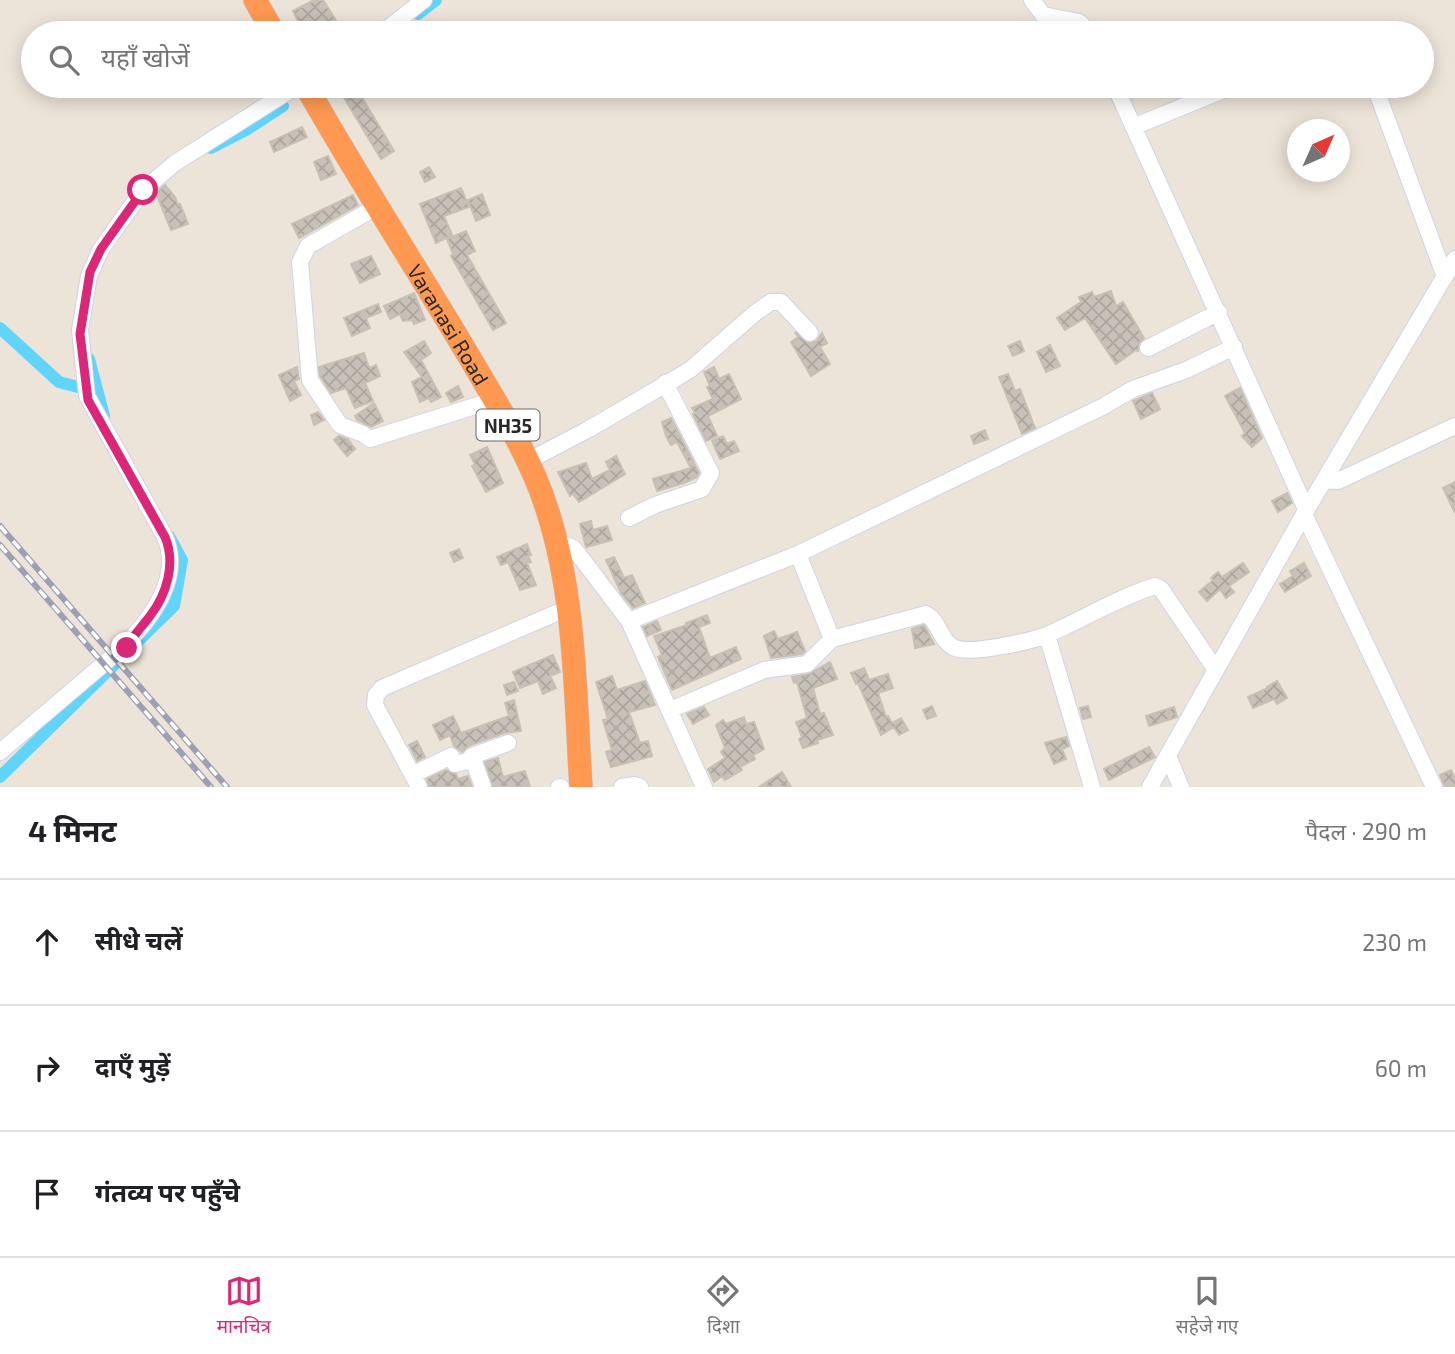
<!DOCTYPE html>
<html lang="hi">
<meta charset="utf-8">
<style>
:root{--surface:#fff;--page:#f6f6f6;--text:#202124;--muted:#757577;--line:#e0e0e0;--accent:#db2777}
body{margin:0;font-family:"Exo 2","Noto Sans Devanagari",sans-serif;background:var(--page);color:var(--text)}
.compass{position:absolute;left:1287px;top:119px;width:63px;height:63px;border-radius:50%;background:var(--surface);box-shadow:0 4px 18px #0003;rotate:45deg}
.stop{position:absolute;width:21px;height:21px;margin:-16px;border:5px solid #db2777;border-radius:50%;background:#fff}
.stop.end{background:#db2777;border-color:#fff;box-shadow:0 2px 7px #0008}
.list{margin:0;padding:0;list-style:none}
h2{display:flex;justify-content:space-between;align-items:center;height:91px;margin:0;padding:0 28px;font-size:30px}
h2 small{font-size:23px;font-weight:400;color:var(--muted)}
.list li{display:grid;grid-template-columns:46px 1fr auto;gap:21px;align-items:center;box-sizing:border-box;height:126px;padding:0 28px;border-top:2px solid var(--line)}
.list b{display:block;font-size:26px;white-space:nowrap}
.list em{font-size:23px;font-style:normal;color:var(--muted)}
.icon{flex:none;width:38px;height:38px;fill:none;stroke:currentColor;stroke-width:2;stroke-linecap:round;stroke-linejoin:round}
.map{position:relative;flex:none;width:1455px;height:787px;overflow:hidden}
.search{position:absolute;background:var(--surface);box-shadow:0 4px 18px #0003;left:21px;right:21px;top:21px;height:77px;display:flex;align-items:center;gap:18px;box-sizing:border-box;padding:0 24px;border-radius:38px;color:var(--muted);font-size:26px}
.sheet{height:469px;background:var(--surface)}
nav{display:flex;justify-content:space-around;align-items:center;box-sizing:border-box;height:98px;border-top:2px solid var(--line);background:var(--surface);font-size:19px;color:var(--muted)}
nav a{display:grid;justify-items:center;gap:4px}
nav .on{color:var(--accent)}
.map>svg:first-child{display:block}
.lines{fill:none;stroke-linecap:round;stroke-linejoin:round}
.canal{stroke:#61d4fa;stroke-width:12}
.building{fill:url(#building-cross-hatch);stroke:#c8c0b3;stroke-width:2}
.minor-casing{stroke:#ced3e4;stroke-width:18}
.highway-casing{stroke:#c7c7c7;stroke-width:24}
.minor{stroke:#fff;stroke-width:16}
.highway{stroke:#ff9952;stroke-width:23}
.rail-casing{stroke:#9ba0b5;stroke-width:6}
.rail{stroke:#fff;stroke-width:3.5;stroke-dasharray:10;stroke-linecap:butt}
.route{stroke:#db2777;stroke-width:9}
.labels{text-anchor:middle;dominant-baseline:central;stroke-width:7;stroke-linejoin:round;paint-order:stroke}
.shield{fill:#fff;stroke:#696969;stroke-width:2}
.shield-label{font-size:19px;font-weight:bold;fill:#292929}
.street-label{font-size:21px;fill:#292929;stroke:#fff}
</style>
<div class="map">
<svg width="1455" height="787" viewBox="0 0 1455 787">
<defs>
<pattern id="building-cross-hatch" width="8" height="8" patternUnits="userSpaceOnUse" patternTransform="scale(1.75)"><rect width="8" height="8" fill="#c8c1b9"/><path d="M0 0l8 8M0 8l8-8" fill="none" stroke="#aca69f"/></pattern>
</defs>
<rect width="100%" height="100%" fill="#ede4d9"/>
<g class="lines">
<path class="canal" d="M418 14 436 0
M211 148 246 130 283 106
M0 328 59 382 93 391
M89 359 104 416
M135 644 174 606 182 560 169 536
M0 777 122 657"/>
</g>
<path class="building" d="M314 0H323L344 33H304L293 11Z
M337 86H355L394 151 381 159Z
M302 127 307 137 274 152 270 142Z
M328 156 336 174 321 180 314 162Z
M429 167 435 177 425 182 420 172Z
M165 185 175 197 178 205 180 204 188 224 171 230 156 193Z
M461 188 469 207 444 216 452 235 436 243 420 204Z
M482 194 490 215 476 221 468 200Z
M353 195 358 205 299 238 292 224Z
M466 231 475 251 467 255 506 323 493 330 451 256 453 254 447 239Z
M371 256 380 274 360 283 351 264Z
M1111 291 1116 306 1123 302 1144 338 1139 343 1138 351 1136 350 1116 364 1085 318 1065 330 1057 318 1081 302 1079 297 1092 292 1094 297Z
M414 293 425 320 414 324 412 320 403 321 400 314 390 319 384 306Z
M378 304 381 312 366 318 370 328 352 336 344 318Z
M795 332 808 343 817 341 822 333 827 343 820 347 830 364 811 376 791 342 798 337Z
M424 341 431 353 421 360 441 397 431 402 429 398 420 402 412 382 422 377 404 352Z
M1020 341 1024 351 1013 356 1008 346Z
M1050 345 1060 366 1046 372 1037 352Z
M364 353 368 365 370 368 376 365 380 376 365 383 373 401 355 408 346 388 331 393 320 376 319 367Z
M297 367 299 379 294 381 301 395 290 401 279 375Z
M714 367 719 379 729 374 741 399 708 416 717 436 706 441 693 414 695 413 692 408 713 399 707 387 710 386 704 372Z
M1008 374 1015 391 1020 389 1035 428 1022 434 999 377Z
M458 386 463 397 451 402 446 393Z
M1240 388 1262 438 1252 447 1242 436 1245 433 1225 396Z
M1152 393 1160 409 1141 419 1133 401Z
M374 403 383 421 371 427 357 420 355 416Z
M318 412 324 420 314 425 311 415Z
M671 418 699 473 697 477 684 483 657 491 653 479 691 468 677 442 671 445 666 436 662 422Z
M985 430 988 439 974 444 971 436Z
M339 436 348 439 355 449 347 456 334 440Z
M723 436 727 444 734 441 739 451 720 459 712 441Z
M487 447 503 483 486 492 472 466 475 464 470 455Z
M616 456 625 474 579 502 573 494 570 496 558 472 586 463 592 479 610 470 606 462Z
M1455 482V513L1443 488Z
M1287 493 1292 503 1278 512 1272 501Z
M591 521 593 530 607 526 612 540 586 547 580 524Z
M527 544 531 555 528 556 531 562 527 563 536 585 520 590 508 562 501 565 497 557Z
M459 549 463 558 454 562 450 553Z
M614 557 624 578 632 575 645 603 633 608 621 593 606 560Z
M1243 563 1249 572 1229 586 1234 592 1226 598 1220 589 1207 601 1199 592 1213 580 1211 578 1218 572 1222 577Z
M1304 563 1311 576 1285 592 1280 584 1293 576 1290 571Z
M707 615 710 623 699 627 710 658 736 647 741 659 672 690 658 657 662 655 654 636 687 625 686 623Z
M657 621 661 630 647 636 643 627Z
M924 625 934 644 915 648 912 629Z
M774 631 778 639 797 632 805 651 802 654 771 658 764 636Z
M553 655 560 672 550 676 556 688 543 694 538 681 520 688 513 672Z
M830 662 837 679 813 688 820 714 824 713 833 735 817 740 818 743 803 748 799 739 802 737 796 722 807 718 797 682 794 683 792 677 809 674Z
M864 668 869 680 888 674 893 688 878 693 886 717 888 716 892 723 901 718 908 730 899 735 894 727 881 735 858 683 856 684 851 673Z
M612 676 617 690 645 681 655 705 629 712 640 743 648 741 652 756 611 767 606 752 612 750 603 720 608 719 596 682Z
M1277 681 1287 698 1277 704 1274 699 1253 708 1248 697 1268 688 1267 687Z
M514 682 518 691 507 695 504 685Z
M514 700 521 731 504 733 468 746 462 752 454 746 450 735 440 740 433 725 453 716 461 733 509 716 505 703Z
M932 706 936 716 927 719 923 710Z
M1088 706 1091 717 1083 719 1080 708Z
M704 707 709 715 693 724 687 714Z
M1174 707 1177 717 1149 726 1146 716Z
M744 717 746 724 754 722 764 749 753 755 755 759 740 767 742 770 725 780 722 776 714 782 708 769 725 758 721 752 725 748 716 725 723 720 726 724Z
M1066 737 1069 746 1062 749 1066 759 1054 764 1045 743Z
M417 741 425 757 417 761 409 745Z
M1149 747 1155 757 1109 780 1104 769Z
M498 758 503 777 525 771 530 787H493L485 762Z
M446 770 456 774 458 779 468 776 472 787H429L427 779Z
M1451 770 1455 779V787H1445L1440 775Z
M782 772 791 787H759Z"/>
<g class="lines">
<g class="minor-casing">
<path id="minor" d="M1032 0 1043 15 1079 22 1091 33
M382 33 424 0
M1361 33 1374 30 1381 33
M1115 86 1306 509
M1377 86 1378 95 1445 277
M1133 127 1233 86
M378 206 308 246 300 262 310 380 340 425 363 434 370 439 494 400
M1148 348 1219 312
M528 461 589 429 678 377 691 369 755 313 771 302H781L810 333
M1324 480 1338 481 1455 426
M1304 514 1434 787
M629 518 655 505 702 489 711 473 665 383
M556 541 573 548 579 555 629 621 704 787
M798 554 832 639 926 614C939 621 940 640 953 647 967 656 1031 641 1047 635 1083 619 1117 598 1155 586L1161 589 1216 670
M629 621 798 554 1104 406 1133 389 1186 370 1234 347
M1047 635 1092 787
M670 710 764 670 807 664 832 639
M0 752 113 656C130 647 125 645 136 633 159 607 180 572 165 537L87 396 80 330 89 276 101 249 143 190 175 163 297 86
M472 756 483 787
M1168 756 1181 787
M414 774 451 756 455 764 468 761 472 756 508 743
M419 787 375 705 376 695 382 688 568 608
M559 787H561
M622 787 635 785 640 787
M1150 787 1304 514 1455 259"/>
</g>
<g class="highway-casing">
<g id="highway">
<path d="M255 0 274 33"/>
<path id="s1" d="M306 86C358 178 416 267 470 358 498 406 530 455 547 509 576 598 575 695 581 787"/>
</g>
</g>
<use href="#minor" class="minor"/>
<use href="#highway" class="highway"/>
<g class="rail-casing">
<path id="rail" d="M0 526 227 787
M0 545 211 787"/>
</g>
<use href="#rail" class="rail"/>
</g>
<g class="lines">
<path class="route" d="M127 648C133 635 142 627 150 616 167 594 176 563 165 537L88 400 80 334 90 272 101 249 143 190"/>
</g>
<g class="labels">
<rect class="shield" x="476.5" y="409.5" width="63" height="31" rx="5"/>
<g class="shield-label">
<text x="508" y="425">NH35</text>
</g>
<g class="street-label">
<text stroke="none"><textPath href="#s1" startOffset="278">Varanasi Road</textPath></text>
</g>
</g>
</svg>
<svg class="compass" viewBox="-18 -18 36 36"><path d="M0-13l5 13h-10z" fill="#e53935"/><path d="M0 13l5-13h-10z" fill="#757577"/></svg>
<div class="stop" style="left:143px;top:190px"></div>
<div class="stop end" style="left:127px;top:648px"></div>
<div class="search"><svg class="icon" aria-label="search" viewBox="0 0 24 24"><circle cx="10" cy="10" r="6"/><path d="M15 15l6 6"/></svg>यहाँ खोजें</div>
</div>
<section class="sheet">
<h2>4 मिनट<small>पैदल · 290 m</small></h2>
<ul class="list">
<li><svg class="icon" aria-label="ahead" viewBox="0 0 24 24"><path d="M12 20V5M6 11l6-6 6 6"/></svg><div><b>सीधे चलें</b></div><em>230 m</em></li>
<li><svg class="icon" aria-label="right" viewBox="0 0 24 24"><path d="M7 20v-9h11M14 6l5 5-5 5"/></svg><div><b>दाएँ मुड़ें</b></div><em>60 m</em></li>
<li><svg class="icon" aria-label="arrive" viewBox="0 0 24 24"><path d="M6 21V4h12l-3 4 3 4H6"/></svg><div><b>गंतव्य पर पहुँचे</b></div></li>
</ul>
</section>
<nav>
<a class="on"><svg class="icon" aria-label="map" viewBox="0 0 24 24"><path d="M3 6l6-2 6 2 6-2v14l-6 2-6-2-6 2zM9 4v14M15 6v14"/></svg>मानचित्र</a>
<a><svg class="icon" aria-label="directions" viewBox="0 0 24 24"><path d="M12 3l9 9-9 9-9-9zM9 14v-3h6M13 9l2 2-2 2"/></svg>दिशा</a>
<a><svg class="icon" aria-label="saved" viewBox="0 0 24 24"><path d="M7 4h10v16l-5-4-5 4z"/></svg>सहेजे गए</a>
</nav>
